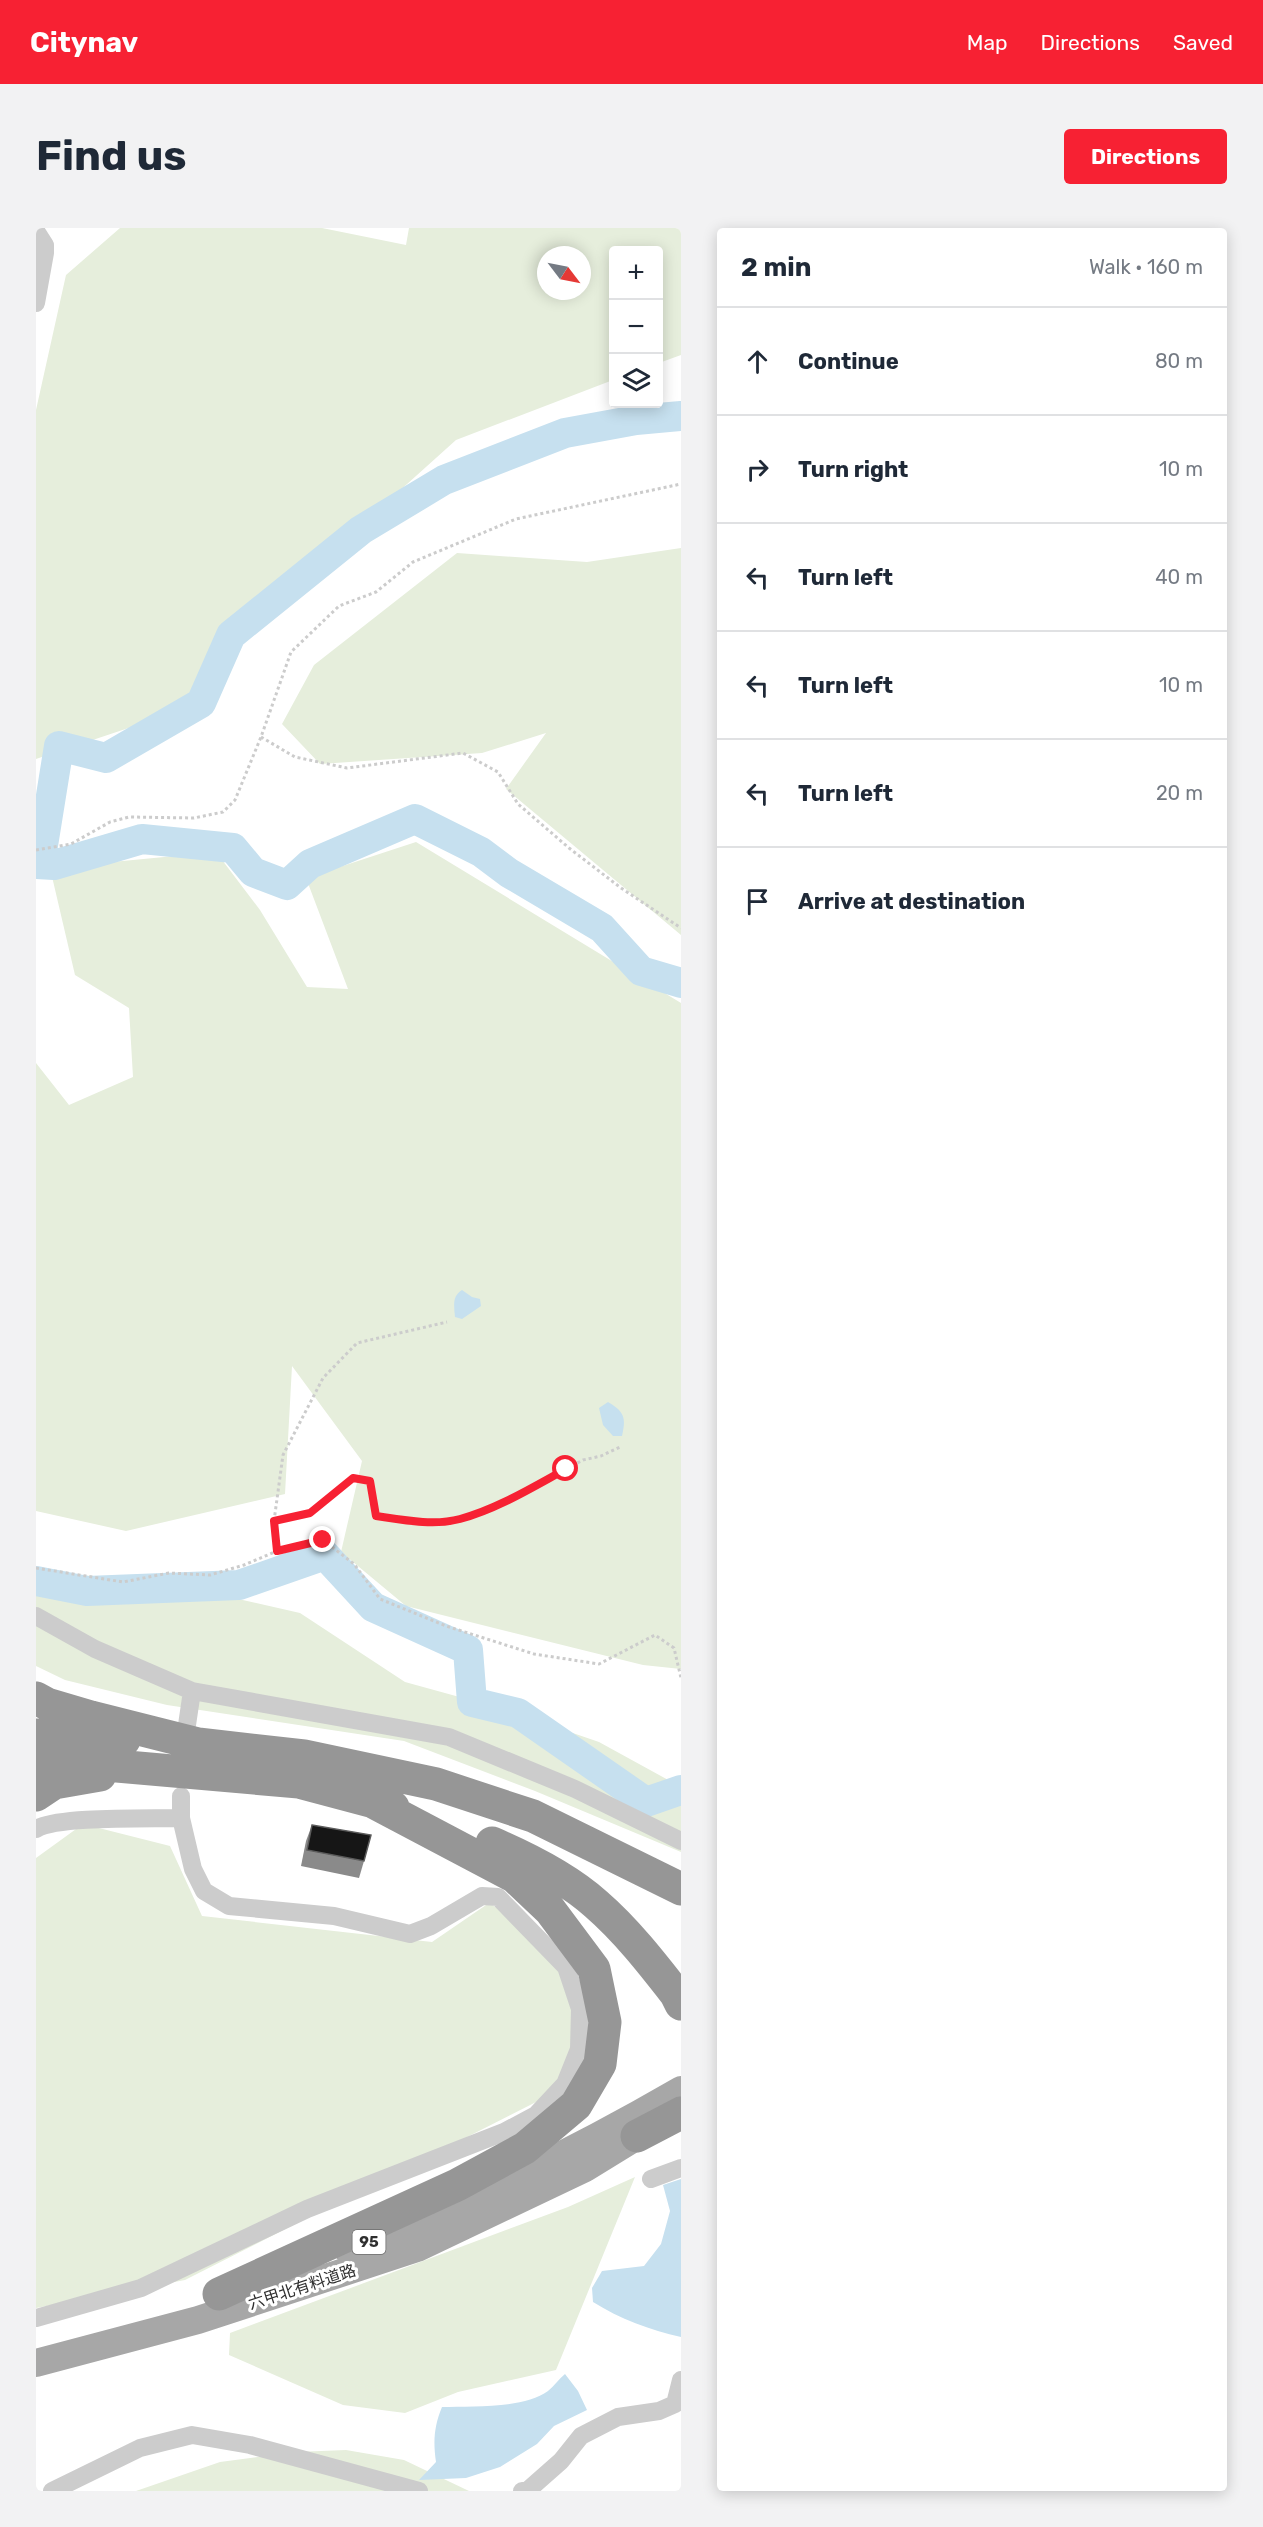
<!DOCTYPE html>
<meta charset="utf-8">
<style>
:root{--surface:#fff;--page:#f2f2f3;--text:#1f2937;--muted:#747a83;--line:#e0e1e3;--accent:#f72133}
body{margin:0;font-family:Rubik,"Noto Sans JP",sans-serif;background:var(--page);color:var(--text)}
.controls{position:absolute;right:18px;top:18px;display:grid;overflow:hidden;border-radius:6px;box-shadow:0 3px 15px #0003}
.controls button{width:54px;height:54px;display:grid;place-items:center;padding:0;border:0;border-bottom:2px solid var(--line);background:var(--surface);color:var(--text);font:30px sans-serif}
.compass{position:absolute;left:501px;top:18px;width:54px;height:54px;border-radius:50%;background:var(--surface);box-shadow:0 3px 15px #0003;rotate:122deg}
.stop{position:absolute;width:18px;height:18px;margin:-14px;border:4px solid #f72133;border-radius:50%;background:#fff}
.stop.end{background:#f72133;border-color:#fff;box-shadow:0 2px 6px #0008}
.list{margin:0;padding:0;list-style:none}
h2{display:flex;justify-content:space-between;align-items:center;height:78px;margin:0;padding:0 24px;font-size:26px}
h2 small{font-size:20px;font-weight:400;color:var(--muted)}
.list li{display:grid;grid-template-columns:39px 1fr auto;gap:18px;align-items:center;box-sizing:border-box;height:108px;padding:0 24px;border-top:2px solid var(--line)}
.list b{display:block;font-size:22px;white-space:nowrap}
.list em{font-size:20px;font-style:normal;color:var(--muted)}
.icon{flex:none;width:33px;height:33px;fill:none;stroke:currentColor;stroke-width:2;stroke-linecap:round;stroke-linejoin:round}
.map{position:relative;flex:none;width:645px;height:2263px;overflow:hidden;border-radius:6px}
header{display:flex;align-items:center;gap:36px;box-sizing:border-box;height:84px;padding:0 30px;background:var(--accent);color:#fff}
header strong{font-size:28px}
nav{display:flex;gap:33px;margin-inline-start:auto;font-size:21px}
.intro{display:flex;align-items:center;justify-content:space-between;box-sizing:border-box;height:144px;padding:0 36px}
h1{margin:0;font-size:42px}
.button{padding:15px 27px;border-radius:6px;background:var(--accent);color:#fff;font-size:21px;font-weight:700}
main{display:flex;gap:36px;padding:0 36px}
aside{flex:1;background:var(--surface);border-radius:6px;box-shadow:0 3px 15px #0003}
.map>svg:first-child{display:block}
.green{fill:#e6eedc;fill-rule:evenodd}
.water{fill:#c6e0ef}
.lines{fill:none;stroke-linecap:round;stroke-linejoin:round}
.river{stroke:#c6e0ef;stroke-width:30}
.path{stroke:#ccc;stroke-width:3;stroke-dasharray:3 3;stroke-linecap:butt}
.street{stroke:#ccc;stroke-width:18}
.primary{stroke:#a7a7a7;stroke-width:28}
.highway{stroke:#969696;stroke-width:33}
.wall{fill:#8a8a8a}
.building{fill:#161616;stroke:#5c5c5c;stroke-width:1.5}
.route{stroke:#f72133;stroke-width:8}
.labels{text-anchor:middle;dominant-baseline:central;stroke-width:6;stroke-linejoin:round;paint-order:stroke}
.shield{fill:#fff;stroke:#6d6d6d;stroke-width:1.5}
.shield-label{font-size:15px;font-weight:bold;fill:#2f2f2f}
.street-label{font-size:16px;fill:#2f2f2f;stroke:#fff}
</style>
<header>
<strong>Citynav</strong>
<nav><a>Map</a><a>Directions</a><a>Saved</a></nav>
</header>
<div class="intro"><h1>Find us</h1><a class="button">Directions</a></div>
<main>
<div class="map">
<svg width="645" height="2263" viewBox="0 0 645 2263">
<rect width="100%" height="100%" fill="#fff"/>
<path class="green" d="M84 0H286L370 17 373 0H645V127L623 135 622 22H578L577 152 420 212 221 391 176 472 0 531V182L30 47ZM510 27H546V63H510Z
M645 320V707L470 561 510 505 446 525 284 536 246 496 278 437 421 325 551 334Z
M380 614 645 775V1441L607 1437 370 1378 305 1324 326 1233 256 1138 249 1266 90 1303 0 1283V835L33 877 97 849 93 780 39 747 14 640 180 624 224 682 271 759 312 761 270 650Z
M3 1343 136 1356 264 1385 369 1454 467 1481 563 1514 645 1559V1624L499 1563 368 1513 131 1477 29 1452 0 1438V1351Z
M47 1596 134 1618 166 1688 396 1714 453 1675 514 1714 537 1757 541 1828 508 1870 149 2052 0 2080V1630Z
M599 1949 520 2142 422 2164 369 2185 307 2177 193 2127 194 2105 532 1979Z
M310 2222 368 2232 433 2263H100L184 2234 259 2224Z"/>
<path class="water" d="M426 1062 436 1069 444 1071 445 1078 426 1091 419 1089C418 1078 416 1068 426 1062Z
M572 1174C589 1184 590 1190 586 1208H577L567 1197 563 1180Z
M645 1951V2109C614 2102 584 2091 557 2074L556 2060 566 2043 608 2038 625 2016 634 1983 627 1957Z
M529 2146 542 2163 551 2182 518 2198 501 2216 464 2239 430 2250 383 2252 400 2234C397 2214 398 2198 406 2179 435 2178 488 2181 512 2163 518 2158 523 2151 529 2146Z"/>
<g class="lines">
<path class="river" d="M0 636 18 637 106 611 197 620 217 644 251 657 274 636 379 591 445 624 473 645 566 700 605 743 645 755
M4 636 23 518 70 530 165 475 195 407 325 302 408 252 529 205 600 192 645 188
M0 1353 51 1363 203 1357 289 1327 337 1379 432 1422 436 1474 482 1485 610 1574 645 1562"/>
<path class="path" d="M225 509 259 529 311 540 427 525 462 544 482 576 533 620 585 660 645 700
M0 622 35 616 74 594 93 589 158 590 187 584 199 572 225 509 255 424 303 378 340 364 377 334 480 291 645 256
M238 1293 274 1285 317 1250 334 1253 340 1288 375 1294 423 1291 478 1269 547 1232 565 1228 584 1219
M241 1323 238 1293 247 1227 287 1150 321 1115 411 1094
M0 1340 87 1354 133 1345 174 1347 208 1337 241 1323 287 1312 318 1336 344 1371 410 1398 498 1426 563 1436 619 1407 638 1420 645 1450"/>
<path class="street" d="M0 3 9 17V25L0 75
M0 1388 59 1421 156 1463 413 1509 539 1561 645 1613
M151 1497 156 1463
M0 1601C21 1588 115 1591 145 1590V1568
M615 1951 645 1940
M0 2090 105 2060 271 1981 468 1904 500 1887 529 1856 543 1821 544 1781 530 1739 462 1669 446 1668 395 1698 374 1706 298 1688 193 1678 168 1663 157 1641 145 1590
M16 2263 104 2220 156 2207 214 2217 383 2263
M486 2263H491L525 2233 545 2208 582 2189 623 2183 639 2176 645 2152"/>
<path class="primary" d="M312 2022C428 1978 538 1924 645 1862
M0 2135 162 2092 381 2020 549 1940 619 1897"/>
<path class="highway" d="M0 1470 11 1476 55 1489 162 1516 268 1528 400 1556 497 1588 645 1661
M0 1507 88 1512
M0 1531 263 1554 357 1579
M0 1567 18 1555 64 1547
M456 1615C491 1630 531 1650 560 1676 590 1702 615 1734 640 1766L645 1776
M601 1908 645 1885
M183 2066 421 1957 489 1920 540 1877 564 1836 569 1794 558 1741 514 1682 479 1649 337 1574"/>
</g>
<path class="wall" d="M276 1597 328 1633 323 1650 265 1638 270 1613Z"/>
<path class="building" d="M276 1597 335 1607 328 1633 271 1622Z"/>
<g class="lines">
<path class="route" d="M287 1312 241 1323 238 1293 274 1285 317 1250 334 1253 340 1288C367 1292 398 1298 424 1291 461 1281 497 1259 530 1241"/>
</g>
<g class="labels">
<rect class="shield" x="316.5" y="2002" width="33" height="24" rx="4.5"/>
<g class="shield-label">
<text x="333" y="2014">95</text>
</g>
<g class="street-label">
<text transform="translate(266 2059) rotate(-18)">六甲北有料道路</text>
</g>
</g>
</svg>
<div class="controls">
<button>+</button>
<button>−</button>
<button><svg class="icon" aria-label="layers" viewBox="0 0 24 24"><path d="M12 4l9 5-9 5-9-5zM3 14l9 5 9-5"/></svg></button>
</div>
<svg class="compass" viewBox="-18 -18 36 36"><path d="M0-13l5 13h-10z" fill="#e53935"/><path d="M0 13l5-13h-10z" fill="#747a83"/></svg>
<div class="stop" style="left:530px;top:1241px"></div>
<div class="stop end" style="left:287px;top:1312px"></div>
</div>
<aside>
<h2>2 min<small>Walk · 160 m</small></h2>
<ul class="list">
<li><svg class="icon" aria-label="ahead" viewBox="0 0 24 24"><path d="M12 20V5M6 11l6-6 6 6"/></svg><div><b>Continue</b></div><em>80 m</em></li>
<li><svg class="icon" aria-label="right" viewBox="0 0 24 24"><path d="M7 20v-9h11M14 6l5 5-5 5"/></svg><div><b>Turn right</b></div><em>10 m</em></li>
<li><svg class="icon" aria-label="left" viewBox="0 0 24 24"><path d="M17 20v-9H6M10 6l-5 5 5 5"/></svg><div><b>Turn left</b></div><em>40 m</em></li>
<li><svg class="icon" aria-label="left" viewBox="0 0 24 24"><path d="M17 20v-9H6M10 6l-5 5 5 5"/></svg><div><b>Turn left</b></div><em>10 m</em></li>
<li><svg class="icon" aria-label="left" viewBox="0 0 24 24"><path d="M17 20v-9H6M10 6l-5 5 5 5"/></svg><div><b>Turn left</b></div><em>20 m</em></li>
<li><svg class="icon" aria-label="arrive" viewBox="0 0 24 24"><path d="M6 21V4h12l-3 4 3 4H6"/></svg><div><b>Arrive at destination</b></div></li>
</ul>
</aside>
</main>
